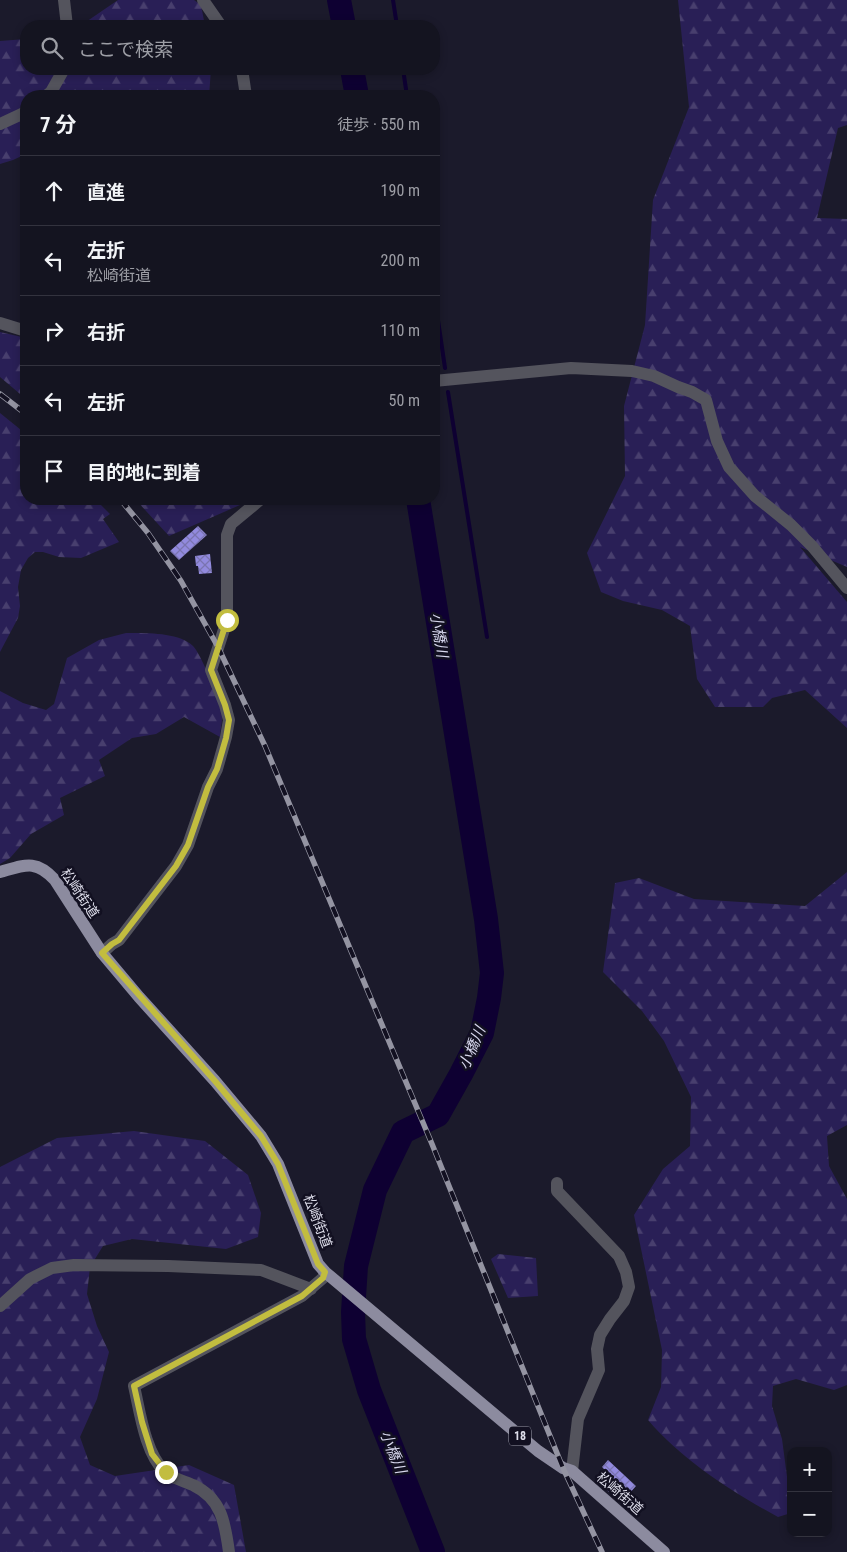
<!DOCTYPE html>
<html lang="ja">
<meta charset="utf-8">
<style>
:root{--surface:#141420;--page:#1d1d29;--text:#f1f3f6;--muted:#9d9ea5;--line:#33333e}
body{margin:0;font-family:"Roboto Condensed","Noto Sans JP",sans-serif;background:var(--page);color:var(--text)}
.controls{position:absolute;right:15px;bottom:15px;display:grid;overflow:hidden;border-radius:10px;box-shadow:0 2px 8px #0003}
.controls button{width:45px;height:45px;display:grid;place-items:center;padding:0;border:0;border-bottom:1px solid var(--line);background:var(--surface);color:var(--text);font:25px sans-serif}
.stop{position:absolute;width:15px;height:15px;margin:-11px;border:4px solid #c2bd3f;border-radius:50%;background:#fff}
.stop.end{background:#c2bd3f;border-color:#fff;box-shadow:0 1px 5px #0008}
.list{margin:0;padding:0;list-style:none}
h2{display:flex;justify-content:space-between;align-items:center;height:65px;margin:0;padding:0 20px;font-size:21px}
h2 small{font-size:16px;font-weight:400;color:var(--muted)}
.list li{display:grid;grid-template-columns:32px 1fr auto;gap:15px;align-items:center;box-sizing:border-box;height:70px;padding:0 20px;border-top:1px solid var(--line)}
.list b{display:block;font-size:19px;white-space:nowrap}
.list p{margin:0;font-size:16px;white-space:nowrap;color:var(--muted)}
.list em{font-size:16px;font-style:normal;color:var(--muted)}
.icon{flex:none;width:28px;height:28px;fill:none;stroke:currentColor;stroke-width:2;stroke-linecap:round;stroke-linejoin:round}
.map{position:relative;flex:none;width:847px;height:1552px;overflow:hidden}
.search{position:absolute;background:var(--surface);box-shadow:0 2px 8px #0003;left:20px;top:20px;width:420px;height:55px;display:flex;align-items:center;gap:12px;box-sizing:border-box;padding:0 18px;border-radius:20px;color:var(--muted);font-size:19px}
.panel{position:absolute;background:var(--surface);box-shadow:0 2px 8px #0003;left:20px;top:90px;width:420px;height:415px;border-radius:20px}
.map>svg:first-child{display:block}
.forest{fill:url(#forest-firs)}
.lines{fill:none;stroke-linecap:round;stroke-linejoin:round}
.stream{stroke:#0e0032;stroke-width:4}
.river{stroke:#0e0032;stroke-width:24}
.building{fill:url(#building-cross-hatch)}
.street{stroke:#54545d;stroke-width:12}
.primary{stroke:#8c8b9f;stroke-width:12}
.rail-casing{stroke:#9494a2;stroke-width:5.5}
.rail{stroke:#121021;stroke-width:4;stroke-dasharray:11;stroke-linecap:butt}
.route{stroke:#c2bd3f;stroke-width:6}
.labels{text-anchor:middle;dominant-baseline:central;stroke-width:5;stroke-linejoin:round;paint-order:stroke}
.shield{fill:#121021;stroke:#a0a0ae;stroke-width:1}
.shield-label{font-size:12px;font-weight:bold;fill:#ddddea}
.street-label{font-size:14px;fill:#ddddea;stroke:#121021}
.water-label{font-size:15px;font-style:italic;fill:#d7d7ed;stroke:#121021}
</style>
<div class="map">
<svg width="847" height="1552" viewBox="0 0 847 1552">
<defs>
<pattern id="forest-firs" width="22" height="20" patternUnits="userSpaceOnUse" patternTransform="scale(1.25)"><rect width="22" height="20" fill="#291f56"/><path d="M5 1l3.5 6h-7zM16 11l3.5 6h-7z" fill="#483f6e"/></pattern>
<pattern id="building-cross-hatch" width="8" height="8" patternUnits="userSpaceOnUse" patternTransform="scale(1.25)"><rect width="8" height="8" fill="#928ade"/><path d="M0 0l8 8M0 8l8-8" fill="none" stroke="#7a74b0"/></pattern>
</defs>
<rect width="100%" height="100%" fill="#1b1a2b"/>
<path class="forest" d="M118 0H194L201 5 205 26H80Z
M678 0H847V125L838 128 817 218 847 219V567L800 547 847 602V728L805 690 772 698 763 707H715L697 679 690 626 662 610 623 601 601 592 587 553 625 476 624 406 645 325 653 200 689 107Z
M26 39V69H211L209 96H26V154L13 160 0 164V41Z
M0 332 26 338V399L0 377Z
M0 413 26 434V499H95L110 514 103 519 119 542 81 558 59 557 43 552H35L28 558 21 570 18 587 20 606 18 618 0 652Z
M135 499H246L240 505 169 536Z
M126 633C145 633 179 632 193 646 200 652 222 704 222 713 223 721 220 729 220 737L184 717 156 734 132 738 99 760 105 776 60 798 64 815 31 834 10 858 0 864V691L23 703 46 710 54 704 67 658 99 640Z
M847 872V1125L827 1136 829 1166 847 1199V1385L834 1390 796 1379 773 1386 772 1406 782 1439 788 1484 791 1495V1513L778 1517C732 1492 682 1460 648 1420L661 1387 662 1350 634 1215 663 1169 690 1146 691 1097 664 1041 642 1011 603 972 615 883 639 878 694 899 805 906Z
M134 1131 205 1141 248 1175 261 1213 258 1237 226 1249 132 1239 103 1246 90 1267 87 1294 97 1326 109 1352 97 1399 80 1437 90 1465 115 1476 189 1465 234 1485 246 1552H0V1167L57 1138Z
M498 1254 536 1258 538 1296 508 1298 491 1259Z"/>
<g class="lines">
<path class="stream" d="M393 0 397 26
M403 69 407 96
M434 293 445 368
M448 392 487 637"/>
<path class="river" d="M339 0 344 26
M352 69 357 96
M418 499 486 919 492 973 489 998 482 1033 461 1074 438 1115 403 1132 375 1190 356 1266 353 1312 354 1339 369 1390 433 1552"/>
</g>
<path class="building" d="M198 526 207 535 179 560 170 551Z
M210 554 212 573 199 574 198 566H196L195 556Z
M608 1460 636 1486 627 1496 615 1485 609 1492 596 1480 605 1470 602 1467Z"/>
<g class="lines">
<path class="street" d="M64 0 67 26
M203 0 221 26
M242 69 246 96
M46 96 51 92 64 69
M0 124 26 112
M0 323 26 331
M434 381 571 368 632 371 654 376 678 387 692 392 706 400 717 441 729 467 755 496 791 525 812 546 847 588
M102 953 112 944 119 940 176 866 188 845 208 787 217 769 226 737 229 720 225 705 211 670 227 620V535L231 524 261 499
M557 1183V1191L619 1256 626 1272 629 1287 624 1301 610 1319 600 1335 597 1349 599 1370 578 1419 572 1471
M0 1306 30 1279 52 1268 74 1265 168 1266 261 1270 311 1289
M229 1552C225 1523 222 1499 193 1485 184 1481 172 1478 165 1472 145 1453 140 1412 134 1386L302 1296 323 1278 325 1272"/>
<path class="primary" d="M0 872C25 865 36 859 55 880L102 953 139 997 215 1081 261 1136 278 1164 318 1264 325 1272 538 1451 563 1468 572 1471 664 1552"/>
<g class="rail-casing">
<path id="rail" d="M0 394 26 414
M120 499 148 533 181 581 218 647 265 746 432 1144 563 1468 602 1552"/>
</g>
<use href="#rail" class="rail"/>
</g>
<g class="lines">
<path class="route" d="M166 1472 152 1454 142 1422 134 1386 302 1296 323 1278 325 1272 318 1264 278 1164 261 1136 215 1081 102 953 112 944 119 940 176 866 188 845 208 787 217 769 226 738 229 720 225 705 211 670 227 620"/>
</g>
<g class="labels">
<rect class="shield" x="509" y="1426.5" width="22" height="19" rx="4"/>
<g class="shield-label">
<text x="520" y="1436">18</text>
</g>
<g class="street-label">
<text transform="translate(80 893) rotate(56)">松崎街道</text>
<text transform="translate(318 1221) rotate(69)">松崎街道</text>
<text transform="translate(620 1493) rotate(41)">松崎街道</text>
</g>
<g class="water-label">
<text transform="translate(439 635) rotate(81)">小橋川</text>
<text transform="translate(472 1048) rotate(-67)">小橋川</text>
<text transform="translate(393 1452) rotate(68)">小橋川</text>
</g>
</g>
</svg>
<div class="controls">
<button>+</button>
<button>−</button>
</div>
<div class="stop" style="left:227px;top:620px"></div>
<div class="stop end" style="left:166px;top:1472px"></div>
<div class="search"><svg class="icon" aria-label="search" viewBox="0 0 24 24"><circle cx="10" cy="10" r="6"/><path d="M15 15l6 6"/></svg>ここで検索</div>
<section class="panel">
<h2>7 分<small>徒歩 · 550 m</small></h2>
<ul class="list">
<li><svg class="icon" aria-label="ahead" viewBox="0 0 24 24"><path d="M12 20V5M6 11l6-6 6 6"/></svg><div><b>直進</b></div><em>190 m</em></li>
<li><svg class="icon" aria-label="left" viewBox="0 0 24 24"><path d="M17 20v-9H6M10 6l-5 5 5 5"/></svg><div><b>左折</b><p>松崎街道</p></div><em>200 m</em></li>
<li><svg class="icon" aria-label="right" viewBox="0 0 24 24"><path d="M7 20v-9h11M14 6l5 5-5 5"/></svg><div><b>右折</b></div><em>110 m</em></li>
<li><svg class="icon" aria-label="left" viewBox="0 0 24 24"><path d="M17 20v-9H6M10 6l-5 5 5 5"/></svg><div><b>左折</b></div><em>50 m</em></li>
<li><svg class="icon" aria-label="arrive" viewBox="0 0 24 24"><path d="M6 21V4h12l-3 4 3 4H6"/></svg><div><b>目的地に到着</b></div></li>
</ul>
</section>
</div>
